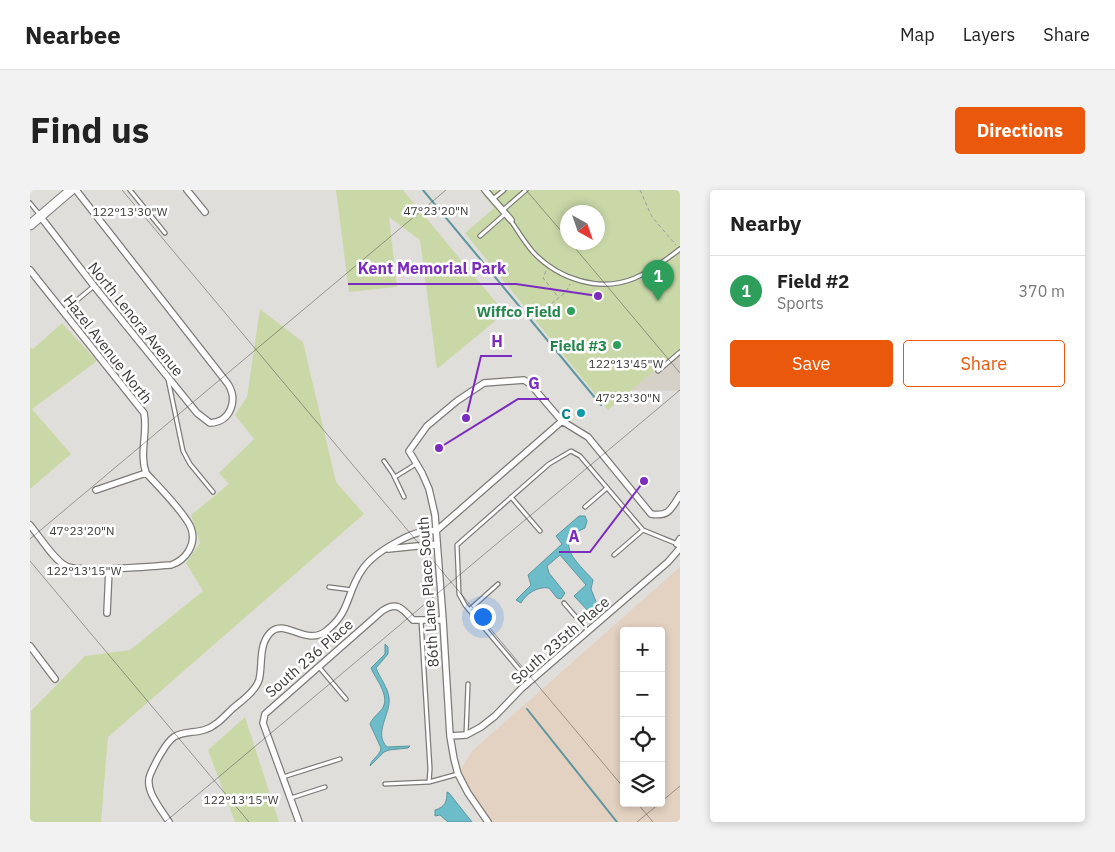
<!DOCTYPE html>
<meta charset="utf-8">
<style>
:root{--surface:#fff;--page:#f2f2f2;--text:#222;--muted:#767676;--line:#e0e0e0;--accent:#ea580c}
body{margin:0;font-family:"IBM Plex Sans",sans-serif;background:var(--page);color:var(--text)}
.controls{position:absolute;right:15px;bottom:15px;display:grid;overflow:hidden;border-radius:5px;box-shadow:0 2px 8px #0003}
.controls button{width:45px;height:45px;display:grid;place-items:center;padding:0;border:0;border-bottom:1px solid var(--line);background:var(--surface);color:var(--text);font:25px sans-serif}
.compass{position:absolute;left:530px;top:15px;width:45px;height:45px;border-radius:50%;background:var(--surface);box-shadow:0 2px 8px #0003;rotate:140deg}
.you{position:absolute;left:452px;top:426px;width:18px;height:18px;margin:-12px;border:4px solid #fff;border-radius:50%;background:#1a73e8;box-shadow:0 0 0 8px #1a73e833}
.badge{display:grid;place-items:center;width:32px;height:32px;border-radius:50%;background:var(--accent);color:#fff;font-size:16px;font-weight:700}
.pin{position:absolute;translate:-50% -41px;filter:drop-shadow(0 1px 2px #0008)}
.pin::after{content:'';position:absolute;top:26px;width:18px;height:15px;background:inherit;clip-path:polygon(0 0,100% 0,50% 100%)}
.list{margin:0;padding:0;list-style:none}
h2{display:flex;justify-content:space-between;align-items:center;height:65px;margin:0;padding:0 20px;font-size:21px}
h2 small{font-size:16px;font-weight:400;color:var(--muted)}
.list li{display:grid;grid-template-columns:32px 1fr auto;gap:15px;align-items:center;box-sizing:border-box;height:70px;padding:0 20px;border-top:1px solid var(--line)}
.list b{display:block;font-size:19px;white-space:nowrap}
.list p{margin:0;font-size:16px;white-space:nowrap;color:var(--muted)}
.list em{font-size:16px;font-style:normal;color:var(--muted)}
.actions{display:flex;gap:10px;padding:15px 20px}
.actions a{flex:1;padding:11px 0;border:1px solid var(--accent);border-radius:5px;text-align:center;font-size:18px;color:var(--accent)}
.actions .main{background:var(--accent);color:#fff}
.icon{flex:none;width:28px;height:28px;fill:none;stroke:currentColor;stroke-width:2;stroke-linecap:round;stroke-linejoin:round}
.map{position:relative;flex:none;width:650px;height:632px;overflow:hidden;border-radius:5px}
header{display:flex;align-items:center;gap:30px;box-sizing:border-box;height:70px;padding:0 25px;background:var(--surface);border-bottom:1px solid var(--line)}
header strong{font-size:24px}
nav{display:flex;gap:28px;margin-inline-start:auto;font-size:18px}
.intro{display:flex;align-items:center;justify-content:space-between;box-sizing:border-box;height:120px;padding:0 30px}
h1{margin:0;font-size:35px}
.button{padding:12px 22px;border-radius:5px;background:var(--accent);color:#fff;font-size:18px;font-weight:700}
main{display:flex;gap:30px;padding:0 30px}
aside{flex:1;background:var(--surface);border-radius:5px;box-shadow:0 2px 8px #0003}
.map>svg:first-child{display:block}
.built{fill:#d6d1c8}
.industrial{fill:#e3d1c1;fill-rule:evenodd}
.green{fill:#cad8a8;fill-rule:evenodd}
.water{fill:#6dbcc9;stroke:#5f969e}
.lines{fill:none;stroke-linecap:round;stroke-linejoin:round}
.stream{stroke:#5f969e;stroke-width:2}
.lane-casing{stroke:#7c7b78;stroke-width:5.5}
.street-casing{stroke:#7c7b78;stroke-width:8}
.secondary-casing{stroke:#7c7b78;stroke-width:11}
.path{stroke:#9f9e9b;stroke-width:1;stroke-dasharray:4 2.5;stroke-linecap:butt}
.lane{stroke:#fff;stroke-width:3}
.street{stroke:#fff;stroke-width:5.5}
.secondary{stroke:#fff;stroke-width:9}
.ticks{fill:none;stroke:#3d3c3b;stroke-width:1;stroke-opacity:0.45}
.leisure-dot{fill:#2e9e5b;stroke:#fff;stroke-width:2}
.culture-dot{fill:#0f9aa8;stroke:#fff;stroke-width:2}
.labels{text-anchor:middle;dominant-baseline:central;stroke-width:5;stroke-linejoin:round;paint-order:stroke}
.leisure-label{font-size:15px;font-weight:bold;fill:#27864d;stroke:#fff;text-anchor:end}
.street-label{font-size:15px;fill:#3d3c3b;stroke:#fff}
.culture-label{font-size:15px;font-weight:bold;fill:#0d838f;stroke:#fff;text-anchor:end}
.ticks-label{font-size:12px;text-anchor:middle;fill:#3d3c3b;stroke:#fff;stroke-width:5;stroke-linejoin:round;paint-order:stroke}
.leader{fill:none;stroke:#7b2cbf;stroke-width:2}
.callout-dot{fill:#7b2cbf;stroke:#fff;stroke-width:2}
.callout-label{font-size:16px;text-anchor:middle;font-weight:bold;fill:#7b2cbf;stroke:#fff;stroke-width:5;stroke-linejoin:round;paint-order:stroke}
</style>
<header>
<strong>Nearbee</strong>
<nav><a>Map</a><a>Layers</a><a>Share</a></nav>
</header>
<div class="intro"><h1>Find us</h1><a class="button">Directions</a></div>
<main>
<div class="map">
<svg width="650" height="632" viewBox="0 0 650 632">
<rect width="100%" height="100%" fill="#e0dedb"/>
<path class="built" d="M650 159V201L601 200Z"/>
<path class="industrial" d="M650 377V632H458L428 584 442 561ZM594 441H631V613H594Z"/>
<path class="green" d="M306 0H373L475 123 407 179 390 50 359 27 367 97 319 102Z
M461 0H650V159L578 220 435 43 464 18 454 6ZM538 22H568V52H538Z
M230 119 273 152 306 292 334 324 78 547 71 632H0L1 521 55 466 100 460 173 401 156 373 170 353 161 325 199 294 189 283 224 249 205 225 217 207Z
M32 133 67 171 2 219 41 264 0 299V157L3 159Z
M215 527 249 632H205L178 560Z"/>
<path class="water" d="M549 326H555L557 331 555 338C522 352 547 372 563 390L561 399 569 419 565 423H560L544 406 556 395 530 365 517 376 519 383 535 403 531 409 527 408 519 398C507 396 496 404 491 413L486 410 501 395 498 385 532 354 526 346Z
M355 454 358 457V464L346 478C350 488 358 498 359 508 361 524 343 543 357 557L380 556 378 558 359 560 354 562 340 576C341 569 350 566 351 558L340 534C343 526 352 522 354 515 358 503 345 488 341 478L355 464Z
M417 602 419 603 442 632H418L410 625 405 626V620C415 617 417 612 417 602Z"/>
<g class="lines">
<path class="stream" d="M393 0 571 215
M497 519 587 632"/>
<g class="lane-casing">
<path id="lane" d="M100 0 135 43
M463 9 474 0
M0 13 9 24
M473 20 496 0
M481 31C488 41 495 53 503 62 528 89 570 103 605 88 621 81 636 70 650 59
M450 46 475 24
M34 121 64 96
M628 181 650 162
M138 189 153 261 160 274 183 302
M354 271 363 284 374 307
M365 287 386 274
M481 307 510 341
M555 317 577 298
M584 365 613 340
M299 397 322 400
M534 413 558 441
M439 420 468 394
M391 430 400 579 399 592
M289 477 316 509
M499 491 435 415 429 404 427 355 519 274 541 261 550 266 613 340 650 355
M436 545 438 494
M253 587 310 569
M355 594 399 592 428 584
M261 608 295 597"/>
</g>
<g class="street-casing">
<path id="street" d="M157 0 175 22
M455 0 481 30
M10 26 64 96 167 223 180 233C201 232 208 210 198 194L46 0
M0 80 114 223C118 243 109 263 116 283 127 295 156 324 161 338 167 354 156 370 141 375 123 376 48 383 36 376 23 369 10 347 0 335
M66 300 116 283
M647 354 650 349
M358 359 407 354
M77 423 79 379
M0 456 25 489
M420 546 436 545 451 537 465 526 491 499 638 372 650 358
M139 632C131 619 114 600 120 585 124 575 136 552 144 547 153 541 164 543 174 540 185 537 193 528 201 520 210 512 225 502 229 490 233 475 228 456 240 443 254 427 276 457 296 441 321 422 316 403 332 380 343 363 386 337 406 341L532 231
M269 632 233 533 235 524 352 421C367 411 372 418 383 430H413
M458 632 438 603 428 584 424 569 420 546 413 430 405 325 399 299 392 283 379 261 397 236 427 211 454 193 494 190 500 194 532 231 558 247 621 324C639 327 641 319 650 305"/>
</g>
<g class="secondary-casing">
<path id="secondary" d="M0 35 41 0"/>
</g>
<path class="path" d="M610 0 622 27 646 55
M516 81 513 88 529 108
M511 122 536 102 540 94"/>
<use href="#lane" class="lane"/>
<use href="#street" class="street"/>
<use href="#secondary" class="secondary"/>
</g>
<path class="ticks" d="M92 0 594 598M496 0 538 49M540 52 650 183M0 349 416 0M0 371 219 632M631 612 650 596M607 613 623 632M135 632 650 200M607 632 630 613"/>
<g class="leisure-dot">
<circle cx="541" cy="121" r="5"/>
<circle cx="587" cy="155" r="5"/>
</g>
<circle class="culture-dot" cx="551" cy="223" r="5"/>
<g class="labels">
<g class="leisure-label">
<text x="531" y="121">Wiffco Field</text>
<text x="577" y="155">Field #3</text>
</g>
<g class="street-label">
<text transform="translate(106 129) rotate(51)">North Lenora Avenue</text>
<text transform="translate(78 159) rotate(52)">Hazel Avenue North</text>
<text transform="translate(398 402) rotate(-94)">86th Lane Place South</text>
<text transform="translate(530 450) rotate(-41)">South 235th Place</text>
<text transform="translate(279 468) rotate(-41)">South 236 Place</text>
</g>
<g class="culture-label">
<text x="541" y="223">C</text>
</g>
</g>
<g class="ticks-label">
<text x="406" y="25">47°23'20"N</text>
<text x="100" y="26">122°13'30"W</text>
<text x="596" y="178">122°13'45"W</text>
<text x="598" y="212">47°23'30"N</text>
<text x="52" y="345">47°23'20"N</text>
<text x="54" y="385">122°13'15"W</text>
<text x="211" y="614">122°13'15"W</text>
</g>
<path class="leader" d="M568 106L486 94H318M436 228L451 166H482M409 258L488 209H519M614 291L560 362H529"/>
<g class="callout-dot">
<circle cx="568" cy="106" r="5"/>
<circle cx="436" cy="228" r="5"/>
<circle cx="409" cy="258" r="5"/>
<circle cx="614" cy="291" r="5"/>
</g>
<g class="callout-label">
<text x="402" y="84">Kent Memorial Park</text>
<text x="467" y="157">H</text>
<text x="504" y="199">G</text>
<text x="544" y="352">A</text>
</g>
</svg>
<div class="controls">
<button>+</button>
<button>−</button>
<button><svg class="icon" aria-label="locate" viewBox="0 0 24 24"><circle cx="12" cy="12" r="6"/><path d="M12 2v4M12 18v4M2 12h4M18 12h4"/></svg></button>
<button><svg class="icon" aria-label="layers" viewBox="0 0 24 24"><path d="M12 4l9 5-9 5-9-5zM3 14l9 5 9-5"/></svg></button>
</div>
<svg class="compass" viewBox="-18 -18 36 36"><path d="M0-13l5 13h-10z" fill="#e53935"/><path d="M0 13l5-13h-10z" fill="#767676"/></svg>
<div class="you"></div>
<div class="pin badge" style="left:628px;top:111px;background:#2e9e5b">1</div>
</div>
<aside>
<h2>Nearby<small></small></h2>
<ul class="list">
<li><span class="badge" style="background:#2e9e5b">1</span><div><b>Field #2</b><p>Sports</p></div><em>370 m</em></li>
</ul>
<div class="actions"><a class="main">Save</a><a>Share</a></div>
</aside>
</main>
